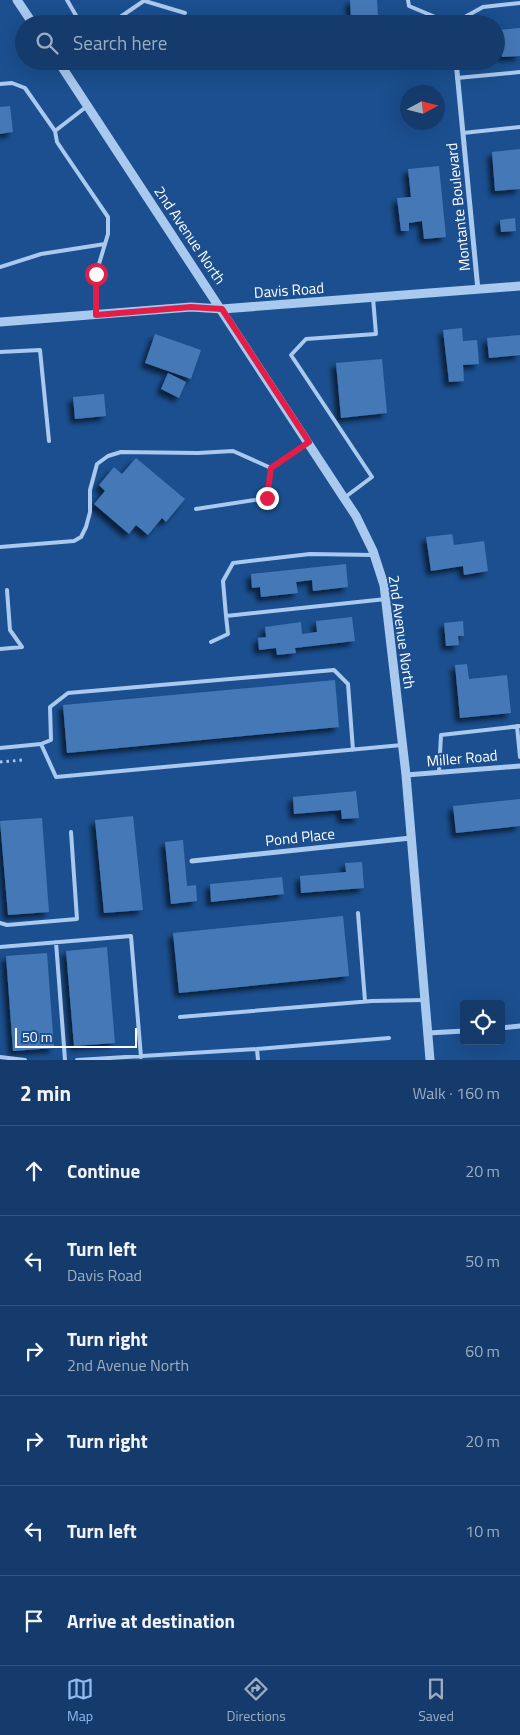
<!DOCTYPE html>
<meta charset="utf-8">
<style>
:root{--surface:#143b6b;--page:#1d4271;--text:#f1f3f6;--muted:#9dadc1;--line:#33557e;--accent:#90b9f0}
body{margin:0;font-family:"Titillium Web",sans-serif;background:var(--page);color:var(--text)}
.controls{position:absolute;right:15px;bottom:15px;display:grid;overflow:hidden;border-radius:5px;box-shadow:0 5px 20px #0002}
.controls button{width:45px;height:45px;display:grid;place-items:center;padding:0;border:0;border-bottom:1px solid var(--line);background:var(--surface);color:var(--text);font:25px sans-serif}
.compass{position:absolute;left:400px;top:85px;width:45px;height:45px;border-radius:50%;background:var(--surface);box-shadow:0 5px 20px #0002;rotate:83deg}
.scale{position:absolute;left:15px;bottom:12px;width:122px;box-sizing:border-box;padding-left:5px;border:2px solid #fff;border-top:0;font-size:14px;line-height:18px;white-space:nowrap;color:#fff;-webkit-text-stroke:4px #1b4f8f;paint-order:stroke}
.stop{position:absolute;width:15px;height:15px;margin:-11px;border:4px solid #e11d48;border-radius:50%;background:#fff}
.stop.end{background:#e11d48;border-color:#fff;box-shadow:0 1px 5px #0008}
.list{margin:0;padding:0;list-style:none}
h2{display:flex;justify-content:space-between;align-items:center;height:65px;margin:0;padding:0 20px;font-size:21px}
h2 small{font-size:16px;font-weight:400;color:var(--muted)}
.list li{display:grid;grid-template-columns:32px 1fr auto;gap:15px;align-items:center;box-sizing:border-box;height:90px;padding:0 20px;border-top:1px solid var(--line)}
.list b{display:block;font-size:19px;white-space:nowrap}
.list p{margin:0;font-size:16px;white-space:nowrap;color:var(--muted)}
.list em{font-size:16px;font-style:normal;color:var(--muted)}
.icon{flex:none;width:28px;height:28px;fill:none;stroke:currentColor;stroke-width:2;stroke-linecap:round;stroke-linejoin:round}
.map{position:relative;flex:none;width:520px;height:1060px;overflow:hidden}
.search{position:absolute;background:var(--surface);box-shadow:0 5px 20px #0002;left:15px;right:15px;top:15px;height:55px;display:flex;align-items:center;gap:12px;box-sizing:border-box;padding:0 18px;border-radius:28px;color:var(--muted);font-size:19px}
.sheet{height:605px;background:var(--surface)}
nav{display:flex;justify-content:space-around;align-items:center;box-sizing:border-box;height:70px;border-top:1px solid var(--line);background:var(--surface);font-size:14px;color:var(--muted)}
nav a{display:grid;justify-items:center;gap:2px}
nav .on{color:var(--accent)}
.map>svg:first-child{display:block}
.building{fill:#4478b7;filter:url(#shadow)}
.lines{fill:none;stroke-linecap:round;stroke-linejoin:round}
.path{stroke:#a9c9ee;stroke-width:3;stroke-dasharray:2.5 4;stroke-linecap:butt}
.service{stroke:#a9c9ee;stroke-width:4}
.minor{stroke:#a9c9ee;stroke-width:5}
.tertiary{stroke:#a9c9ee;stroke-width:9}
.route{stroke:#e11d48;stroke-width:6}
.labels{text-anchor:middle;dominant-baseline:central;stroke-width:4;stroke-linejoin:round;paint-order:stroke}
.street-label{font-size:15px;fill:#fff;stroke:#1b4f8f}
</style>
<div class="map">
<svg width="520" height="1060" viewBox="0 0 520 1060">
<defs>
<filter id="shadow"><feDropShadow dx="-4.5" dy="4.5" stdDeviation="2.5" flood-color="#0009"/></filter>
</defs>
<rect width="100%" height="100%" fill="#1b4f8f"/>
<path class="building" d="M350 0H377L378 16 351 19Z
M520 28V56L502 57 499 30Z
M10 106 13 132 0 134V107Z
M520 149V189L495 191 492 152Z
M439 166 446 237 424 239 422 221 409 223V231H401L397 198 411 197 408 169Z
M515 218 516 231 501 232 500 220Z
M462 328 463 341 477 340 479 364 463 365 464 381 449 382 443 330Z
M155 334 201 350 191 379 145 363Z
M520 335V355L489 358 487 338Z
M382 359 387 413 341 418 336 363Z
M168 373 186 382 179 398 161 389Z
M104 394 106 416 75 419 73 397Z
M136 458 185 499 166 522 162 518 148 535 136 525 129 534 94 504 105 491 99 485 114 467 122 474Z
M452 534 454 545 484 541 488 571 464 575 463 566 431 571 426 537Z
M346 564 348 587 313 591 312 580 296 582 298 593 261 597 260 587 252 588 251 574Z
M352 617 355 641 295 648 296 653 277 655 276 648 259 650 258 638 266 637 265 627 301 622 302 634 317 632 316 621Z
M463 621 464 636H458L459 645 446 646 444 623Z
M467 664 469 679 507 675 511 713 460 718 455 665Z
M335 680 339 727 67 753 63 705Z
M356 791 359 818 342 819 341 810 294 814 293 797Z
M520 799V826L456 833 453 806Z
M133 816 143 910 104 913 95 820Z
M42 818 49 912 8 915 0 821Z
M183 840 187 886 196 885 197 901 171 904 165 842Z
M362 862 364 888 301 893 300 876 346 872 345 863Z
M282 877 284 894 211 902 210 884Z
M343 916 349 976 179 993 173 933Z
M107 947 115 1043 74 1046 66 951Z
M47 953 54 1048 13 1051 6 956Z"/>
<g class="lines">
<path class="path" d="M0 762 23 760"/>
<path class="service" d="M67 0 81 24
M408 0 409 6 452 24 483 7 520 3
M145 1 185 13
M110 24 145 0
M457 78 520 72
M0 84 12 83 25 88 55 131 86 107
M55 131 57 142 63 151 108 217V234L96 274V314
M463 133 520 127
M0 267 41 254 105 244
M0 352 40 350 49 441
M344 498 372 477 291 355 306 339 376 334 373 298
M196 509 267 498 271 468 307 444
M0 547 74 541 81 537 86 527 90 512V490L97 464 108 456 121 452 198 453 233 451 271 468
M226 616 223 581 233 563 310 554 374 555
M211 642 228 634 226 616 386 599
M0 649 22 647 10 630 7 590
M517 726 520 757
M41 744 51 740 50 707 68 693 334 670 348 684 353 750
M0 748 41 744 56 777 402 745
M439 772 441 735 520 726
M358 913 365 1001
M0 923 7 925 77 919 71 832
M56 942 65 1060
M0 947 131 936 141 1057
M180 1017 372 1001 425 1000
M257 1049 389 1038
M0 1057 25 1060
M77 1060 257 1049 258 1060"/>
<path class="minor" d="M456 61 478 290
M406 775 520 766
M192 861 411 838
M501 1028 520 1026
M428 1033 464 1031"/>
<path class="tertiary" d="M17 0 33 24
M58 61 344 498 356 516 373 551 384 585 406 775 430 1060
M0 322 191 307 222 309 520 286"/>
</g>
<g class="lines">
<path class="route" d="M96 274V315L191 307 222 309 309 442 271 468 267 498"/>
</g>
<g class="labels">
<g class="street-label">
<text transform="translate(458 207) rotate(-96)">Montante Boulevard</text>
<text transform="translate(190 235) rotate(56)">2nd Avenue North</text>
<text transform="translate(289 290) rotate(-4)">Davis Road</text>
<text transform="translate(402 632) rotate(82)">2nd Avenue North</text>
<text transform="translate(462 758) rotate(-5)">Miller Road</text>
<text transform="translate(300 837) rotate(-6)">Pond Place</text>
</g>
</g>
</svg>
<div class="controls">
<button><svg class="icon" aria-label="locate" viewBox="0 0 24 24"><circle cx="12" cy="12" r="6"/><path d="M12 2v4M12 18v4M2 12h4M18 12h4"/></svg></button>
</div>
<svg class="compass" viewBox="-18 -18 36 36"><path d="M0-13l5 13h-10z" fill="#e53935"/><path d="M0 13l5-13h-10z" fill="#9dadc1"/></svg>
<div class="scale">50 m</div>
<div class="stop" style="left:96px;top:274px"></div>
<div class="stop end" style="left:267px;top:498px"></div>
<div class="search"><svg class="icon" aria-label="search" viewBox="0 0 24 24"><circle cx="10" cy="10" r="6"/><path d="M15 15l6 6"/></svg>Search here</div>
</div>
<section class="sheet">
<h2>2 min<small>Walk · 160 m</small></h2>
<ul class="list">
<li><svg class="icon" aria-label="ahead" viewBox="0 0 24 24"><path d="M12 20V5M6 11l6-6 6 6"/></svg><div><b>Continue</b></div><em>20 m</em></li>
<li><svg class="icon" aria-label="left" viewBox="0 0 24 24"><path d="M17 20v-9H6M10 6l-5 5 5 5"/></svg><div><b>Turn left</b><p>Davis Road</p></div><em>50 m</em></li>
<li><svg class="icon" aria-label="right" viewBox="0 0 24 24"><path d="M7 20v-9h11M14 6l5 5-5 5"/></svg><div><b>Turn right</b><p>2nd Avenue North</p></div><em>60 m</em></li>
<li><svg class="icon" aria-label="right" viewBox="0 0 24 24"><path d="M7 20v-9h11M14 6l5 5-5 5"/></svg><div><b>Turn right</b></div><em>20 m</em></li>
<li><svg class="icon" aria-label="left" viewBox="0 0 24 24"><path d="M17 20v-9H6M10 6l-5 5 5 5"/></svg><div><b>Turn left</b></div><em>10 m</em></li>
<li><svg class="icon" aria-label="arrive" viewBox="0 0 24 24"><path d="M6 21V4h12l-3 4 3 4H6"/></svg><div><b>Arrive at destination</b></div></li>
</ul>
</section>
<nav>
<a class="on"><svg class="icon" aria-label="map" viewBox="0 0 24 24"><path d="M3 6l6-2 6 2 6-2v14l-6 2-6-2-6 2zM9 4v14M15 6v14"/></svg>Map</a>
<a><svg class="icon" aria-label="directions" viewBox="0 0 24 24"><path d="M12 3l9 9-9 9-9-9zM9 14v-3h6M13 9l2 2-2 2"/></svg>Directions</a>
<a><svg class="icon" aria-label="saved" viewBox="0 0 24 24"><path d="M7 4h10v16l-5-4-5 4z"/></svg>Saved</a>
</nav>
